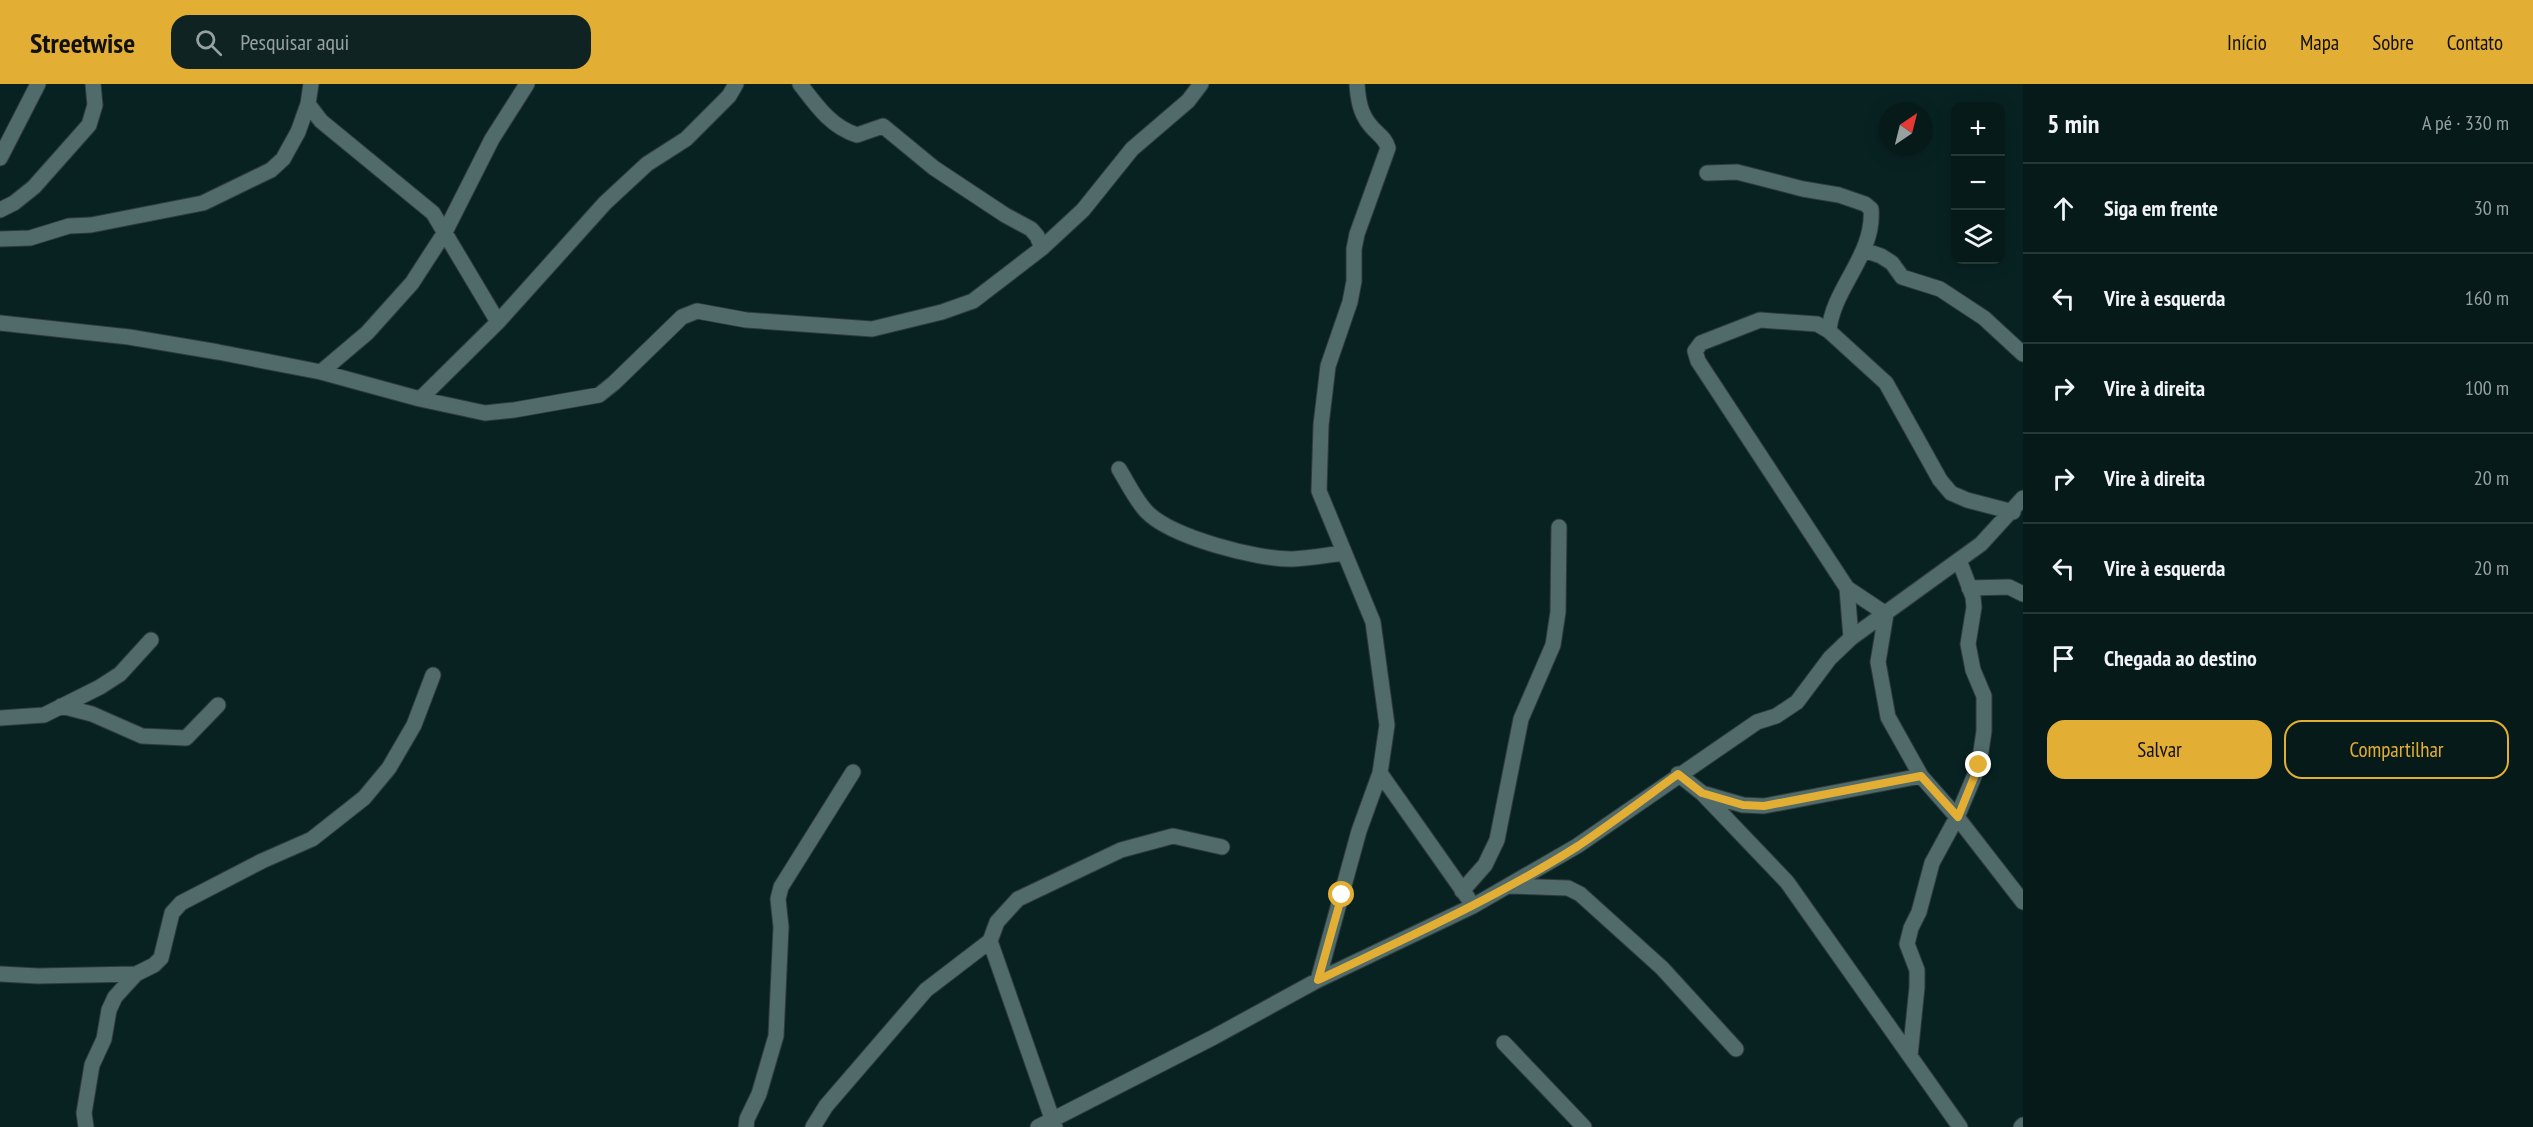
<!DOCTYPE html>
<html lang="pt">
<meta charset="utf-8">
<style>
:root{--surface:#061a1a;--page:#0f2323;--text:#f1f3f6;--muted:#98a1a2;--line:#273839;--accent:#e3ae34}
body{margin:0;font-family:"PT Sans Narrow",sans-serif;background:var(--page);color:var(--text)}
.controls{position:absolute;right:18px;top:18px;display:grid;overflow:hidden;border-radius:12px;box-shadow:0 3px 15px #0003}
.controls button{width:54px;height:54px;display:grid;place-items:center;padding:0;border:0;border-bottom:2px solid var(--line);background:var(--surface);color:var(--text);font:30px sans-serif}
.compass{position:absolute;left:1879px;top:18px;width:54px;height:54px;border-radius:50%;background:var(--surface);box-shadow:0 3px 15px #0003;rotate:35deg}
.stop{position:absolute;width:18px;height:18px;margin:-14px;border:4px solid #e3ae34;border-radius:50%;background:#fff}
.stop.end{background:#e3ae34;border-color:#fff;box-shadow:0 2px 6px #0008}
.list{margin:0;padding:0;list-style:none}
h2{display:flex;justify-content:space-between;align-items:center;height:78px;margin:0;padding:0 24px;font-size:26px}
h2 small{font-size:20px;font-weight:400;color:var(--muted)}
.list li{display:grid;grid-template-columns:39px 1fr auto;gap:18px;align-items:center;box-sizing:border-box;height:90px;padding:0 24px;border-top:2px solid var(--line)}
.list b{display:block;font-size:22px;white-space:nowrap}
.list em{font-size:20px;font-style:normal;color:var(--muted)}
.actions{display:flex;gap:12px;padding:18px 24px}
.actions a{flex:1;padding:14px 0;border:2px solid var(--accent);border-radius:18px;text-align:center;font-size:21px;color:var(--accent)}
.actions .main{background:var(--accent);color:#111}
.icon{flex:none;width:33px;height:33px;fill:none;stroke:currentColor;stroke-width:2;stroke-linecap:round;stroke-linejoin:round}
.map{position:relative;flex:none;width:2023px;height:1043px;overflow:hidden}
header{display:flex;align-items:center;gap:36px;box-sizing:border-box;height:84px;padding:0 30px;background:var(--accent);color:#111}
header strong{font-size:28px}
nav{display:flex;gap:33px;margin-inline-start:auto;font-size:21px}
.search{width:420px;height:54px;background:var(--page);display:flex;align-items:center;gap:15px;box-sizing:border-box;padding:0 21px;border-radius:18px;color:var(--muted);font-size:22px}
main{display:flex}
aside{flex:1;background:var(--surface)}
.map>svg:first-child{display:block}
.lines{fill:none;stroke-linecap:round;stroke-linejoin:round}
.minor-casing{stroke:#2f3b3a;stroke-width:17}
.minor{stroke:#506b6a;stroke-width:15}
.route{stroke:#e3ae34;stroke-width:8}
</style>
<header>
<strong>Streetwise</strong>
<div class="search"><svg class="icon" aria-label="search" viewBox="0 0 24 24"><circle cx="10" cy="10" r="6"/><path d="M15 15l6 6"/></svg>Pesquisar aqui</div>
<nav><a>Início</a><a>Mapa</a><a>Sobre</a><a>Contato</a></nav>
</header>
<main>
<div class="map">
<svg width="2023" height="1043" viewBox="0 0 2023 1043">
<rect width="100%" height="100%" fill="#082222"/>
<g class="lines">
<g class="minor-casing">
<path id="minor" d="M800 0C816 21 831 43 857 51L883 42 934 84 1005 131 1031 145 1037 152 1042 164
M308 20 321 37 433 129 498 238
M0 74 38 0
M1707 89 1737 88 1803 105 1839 111 1865 120 1871 125C1875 171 1832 205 1829 247L1886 299 1940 396 1951 409 1967 416 2013 428
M0 126 14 119 34 103 89 41 95 21 93 0
M0 155 30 154 69 142 91 141 203 119 271 86 283 75 298 48 308 20 311 0
M1864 166 1881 172 1892 179 1902 193 1940 205 1984 234 2023 270
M0 239 129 253 218 268 321 288 420 315 485 329 514 326 599 311 614 299 682 233 697 227 746 236 872 245 942 228 973 217 1042 164 1083 126 1132 65 1188 17 1201 0
M1829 247 1817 240 1760 236 1701 259 1695 267 1698 277 1847 504 1886 530 1878 578 1888 633 1921 692 1957 733 2023 818
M321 288 367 249 412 199 445 148 492 55 527 0
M420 315 498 238 605 119 647 80 686 55 729 12 736 0
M1119 385C1127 398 1135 415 1146 427 1170 453 1258 476 1293 475 1310 474 1327 471 1344 469
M1847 504 1851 554
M1969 504 2009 503 2023 510
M61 622 92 630 142 652 186 654 218 621
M0 634 44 631 100 603 120 590 151 556
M1380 689 1468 814
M1678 690 1702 709 1787 798 1960 1043
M1705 710 1743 721 1764 722 1921 692
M1508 802 1568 804 1580 810 1662 884 1736 965
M1462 807 1485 781 1497 756 1521 635 1553 561 1558 528 1559 443
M0 890 38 892 136 890 154 881 161 874 172 829 181 819 262 777 312 755 364 714 389 684 414 641 433 591
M1318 896 1359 747 1380 689 1387 641 1373 538 1319 407 1321 341 1328 282 1350 218 1354 197V165L1357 150 1388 64C1385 53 1377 50 1370 41 1360 29 1358 15 1357 0
M1504 959 1584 1043
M1910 972 1917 903V886L1907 860 1911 844 1919 828 1932 779 1957 733 1979 681 1984 647V612L1973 586 1968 560 1974 523 1973 513 1959 476
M86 1043 84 1029 92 981 104 955 109 926 115 913 136 890
M746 1043 747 1035 759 1010 776 952 781 843 778 815 781 803 853 688
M813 1043 826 1022 926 906 990 857
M1038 1043 1214 953 1318 896 1473 822 1577 762 1757 638 1776 632 1797 618 1830 574 1851 554 1981 460 2023 414
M1055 1043 990 857 997 838 1018 815 1121 766 1173 752 1222 763
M2021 1043 2023 1041"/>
</g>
<use href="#minor" class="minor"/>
</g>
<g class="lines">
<path class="route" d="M1342 811 1318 896C1406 854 1496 814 1578 762 1612 739 1645 714 1678 690L1702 709 1743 721 1764 722 1921 692 1958 733 1979 681"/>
</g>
</svg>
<div class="controls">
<button>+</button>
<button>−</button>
<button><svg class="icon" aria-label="layers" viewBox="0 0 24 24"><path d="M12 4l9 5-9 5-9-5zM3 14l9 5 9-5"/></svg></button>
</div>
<svg class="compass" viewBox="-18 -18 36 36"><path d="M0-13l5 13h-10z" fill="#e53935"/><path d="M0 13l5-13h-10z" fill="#98a1a2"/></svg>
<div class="stop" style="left:1342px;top:811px"></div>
<div class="stop end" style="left:1979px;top:681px"></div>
</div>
<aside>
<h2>5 min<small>A pé · 330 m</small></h2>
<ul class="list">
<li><svg class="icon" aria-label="ahead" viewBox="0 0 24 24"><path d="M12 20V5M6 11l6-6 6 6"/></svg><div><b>Siga em frente</b></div><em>30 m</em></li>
<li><svg class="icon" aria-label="left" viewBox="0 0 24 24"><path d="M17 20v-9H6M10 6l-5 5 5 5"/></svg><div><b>Vire à esquerda</b></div><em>160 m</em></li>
<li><svg class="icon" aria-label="right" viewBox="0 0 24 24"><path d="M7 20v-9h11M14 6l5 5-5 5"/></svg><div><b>Vire à direita</b></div><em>100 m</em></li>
<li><svg class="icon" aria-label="right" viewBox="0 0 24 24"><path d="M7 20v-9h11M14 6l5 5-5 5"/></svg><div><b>Vire à direita</b></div><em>20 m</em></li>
<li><svg class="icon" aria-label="left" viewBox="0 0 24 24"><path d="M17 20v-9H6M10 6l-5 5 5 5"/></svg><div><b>Vire à esquerda</b></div><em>20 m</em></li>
<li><svg class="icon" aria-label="arrive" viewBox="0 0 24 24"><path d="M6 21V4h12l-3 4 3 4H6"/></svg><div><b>Chegada ao destino</b></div></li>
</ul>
<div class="actions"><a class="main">Salvar</a><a>Compartilhar</a></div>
</aside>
</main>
